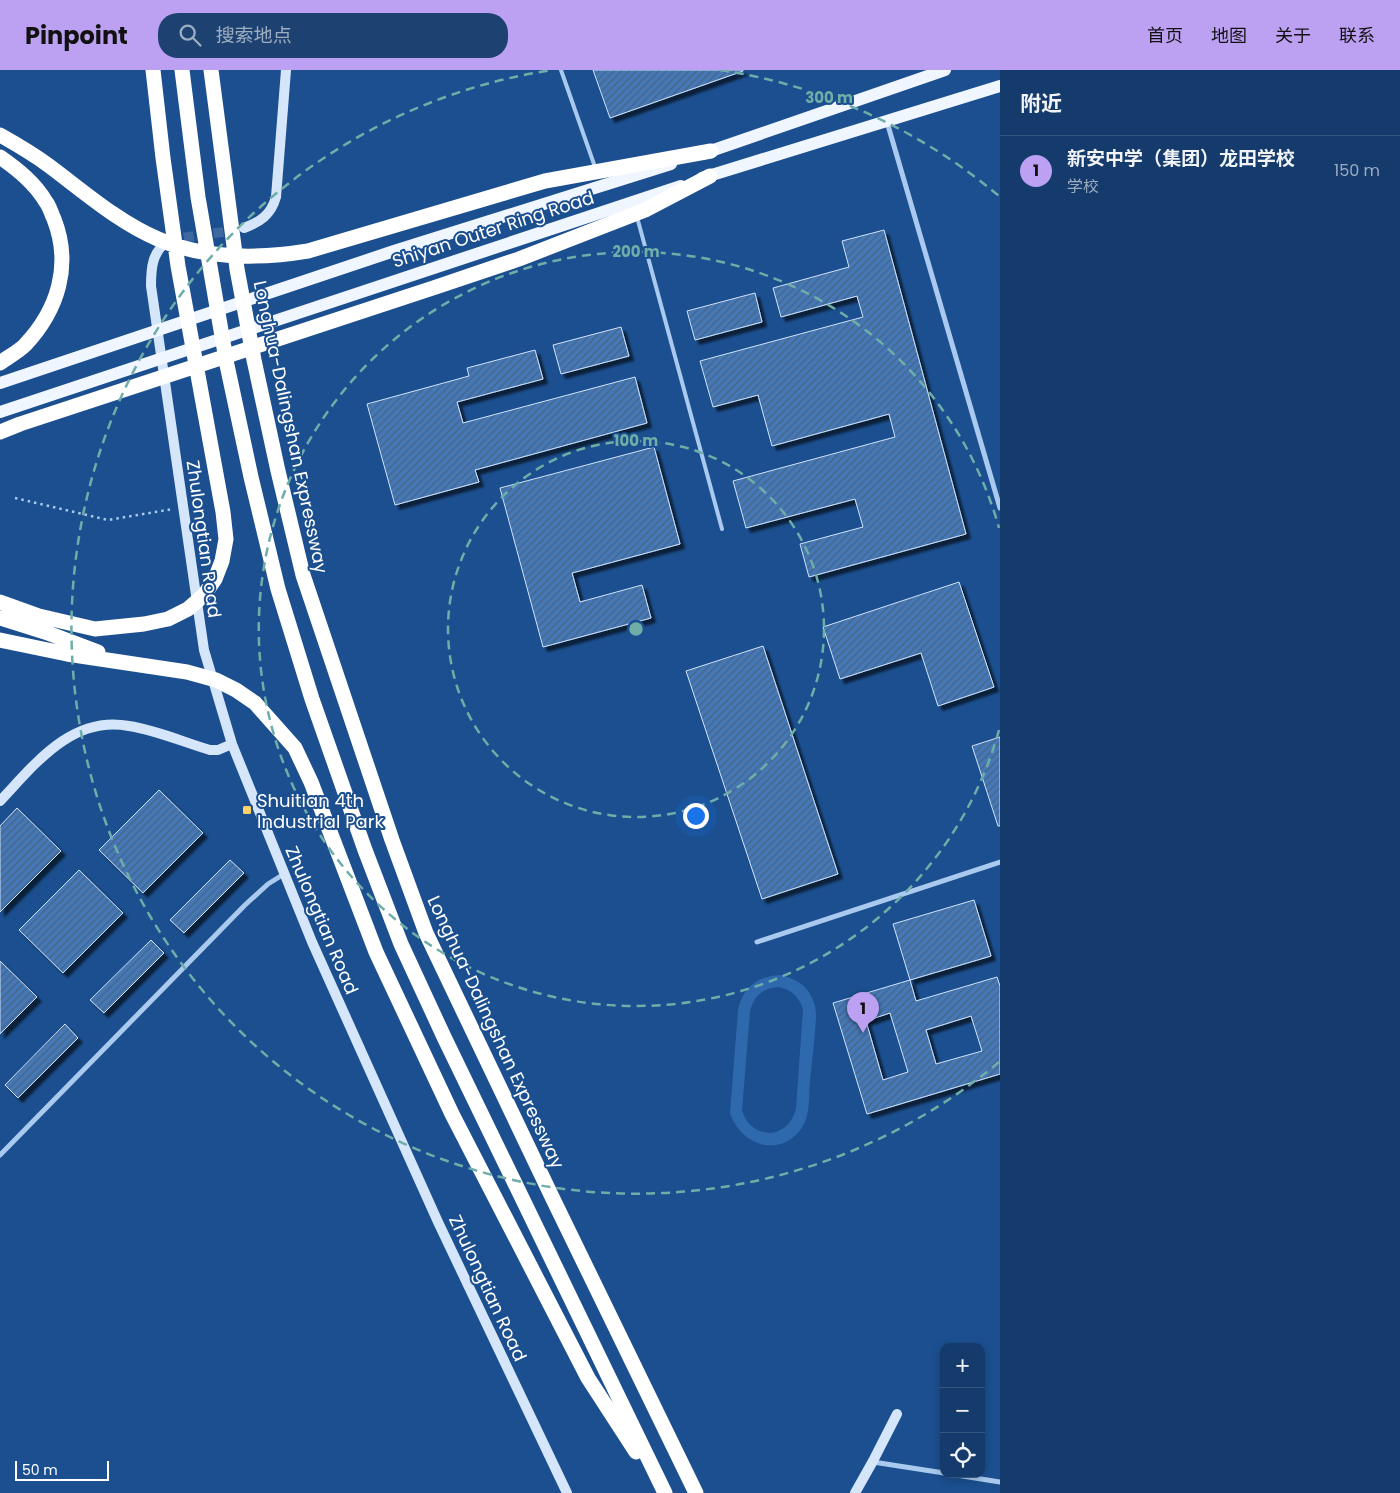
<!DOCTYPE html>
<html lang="zh">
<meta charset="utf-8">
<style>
:root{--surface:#143b6b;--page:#1d4271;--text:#f1f3f6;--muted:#9dadc1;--line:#33557e;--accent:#bca0f2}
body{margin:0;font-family:Poppins,"Noto Sans SC",sans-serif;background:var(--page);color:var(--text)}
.controls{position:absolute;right:15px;bottom:15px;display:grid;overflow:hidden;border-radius:10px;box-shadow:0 2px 8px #0003}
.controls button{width:45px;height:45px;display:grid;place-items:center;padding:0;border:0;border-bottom:1px solid var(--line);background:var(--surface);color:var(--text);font:25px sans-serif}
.scale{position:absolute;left:15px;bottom:12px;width:94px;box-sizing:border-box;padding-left:5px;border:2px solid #fff;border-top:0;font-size:14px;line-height:18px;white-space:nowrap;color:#fff;-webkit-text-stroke:4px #1b4f8f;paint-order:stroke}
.you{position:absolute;left:695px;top:745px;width:18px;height:18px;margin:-12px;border:4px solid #fff;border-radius:50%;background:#1a73e8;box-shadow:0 0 0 8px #1a73e833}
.badge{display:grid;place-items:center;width:32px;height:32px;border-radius:50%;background:var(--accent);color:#111;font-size:16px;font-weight:700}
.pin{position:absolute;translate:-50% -41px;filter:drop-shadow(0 1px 2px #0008)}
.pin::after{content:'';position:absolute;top:26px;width:18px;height:15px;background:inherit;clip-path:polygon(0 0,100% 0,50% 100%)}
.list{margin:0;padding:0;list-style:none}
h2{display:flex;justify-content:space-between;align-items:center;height:65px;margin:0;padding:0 20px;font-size:21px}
h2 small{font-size:16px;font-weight:400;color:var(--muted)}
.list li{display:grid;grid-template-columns:32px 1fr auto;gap:15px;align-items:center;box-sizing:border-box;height:70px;padding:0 20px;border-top:1px solid var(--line)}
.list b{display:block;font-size:19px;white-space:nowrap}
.list p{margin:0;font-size:16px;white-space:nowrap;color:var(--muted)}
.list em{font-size:16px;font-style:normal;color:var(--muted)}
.icon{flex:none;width:28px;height:28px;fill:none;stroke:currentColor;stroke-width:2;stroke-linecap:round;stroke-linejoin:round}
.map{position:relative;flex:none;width:1000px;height:1423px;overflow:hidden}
header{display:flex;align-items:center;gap:30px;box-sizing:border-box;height:70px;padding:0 25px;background:var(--accent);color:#111}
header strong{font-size:24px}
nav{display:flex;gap:28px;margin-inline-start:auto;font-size:18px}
.search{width:350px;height:45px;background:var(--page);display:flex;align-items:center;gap:12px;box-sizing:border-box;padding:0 18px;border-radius:20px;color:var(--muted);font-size:19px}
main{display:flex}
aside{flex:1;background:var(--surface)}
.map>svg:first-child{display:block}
.garden{fill:#2e69ad;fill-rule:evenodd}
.building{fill:url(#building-hatch);stroke:#cfe3fa;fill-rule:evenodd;filter:url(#shadow)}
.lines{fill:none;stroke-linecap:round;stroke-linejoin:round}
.secondary-tunnel{stroke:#3d69a0;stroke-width:10;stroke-dasharray:10 5;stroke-linecap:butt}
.path{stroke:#a9c9ee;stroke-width:2.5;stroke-dasharray:2.5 4;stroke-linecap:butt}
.lane{stroke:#a9c9ee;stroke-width:4}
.street{stroke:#a9c9ee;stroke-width:5}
.secondary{stroke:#d6e6fa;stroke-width:10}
.primary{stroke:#f0f6ff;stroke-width:12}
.highway{stroke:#fff;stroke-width:15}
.ring{fill:none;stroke:#6fada8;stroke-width:2.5;stroke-dasharray:9 6}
.poi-dot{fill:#ffd166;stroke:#1b4f8f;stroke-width:2}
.labels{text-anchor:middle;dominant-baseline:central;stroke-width:4;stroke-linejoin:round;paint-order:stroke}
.street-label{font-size:18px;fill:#fff;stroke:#1b4f8f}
.poi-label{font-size:18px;fill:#fff;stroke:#1b4f8f;text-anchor:start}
.centre{fill:#6fada8;stroke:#1b4f8f;stroke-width:2.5}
.ring-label{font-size:15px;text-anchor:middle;font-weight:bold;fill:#6fada8;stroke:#1b4f8f;stroke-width:4;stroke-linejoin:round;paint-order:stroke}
</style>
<header>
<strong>Pinpoint</strong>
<div class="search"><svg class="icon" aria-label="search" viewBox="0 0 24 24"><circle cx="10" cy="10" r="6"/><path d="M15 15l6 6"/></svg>搜索地点</div>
<nav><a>首页</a><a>地图</a><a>关于</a><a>联系</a></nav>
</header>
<main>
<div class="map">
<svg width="1000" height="1423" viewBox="0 0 1000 1423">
<defs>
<pattern id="building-hatch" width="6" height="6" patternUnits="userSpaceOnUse" patternTransform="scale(1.25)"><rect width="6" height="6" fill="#4478b7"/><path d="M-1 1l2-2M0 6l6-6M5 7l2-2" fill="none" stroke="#486282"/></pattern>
<filter id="shadow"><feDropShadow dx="4.5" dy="4.5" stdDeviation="1" flood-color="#0009"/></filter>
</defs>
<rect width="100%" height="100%" fill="#1b4f8f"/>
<path class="garden" d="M780 905C794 908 806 914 812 928 815 934 816 940 816 947 815 968 812 990 810 1011 809 1023 810 1037 806 1049 805 1052 803 1056 801 1059 779 1089 741 1075 730 1043L738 940C742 918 757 906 780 905ZM779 917C792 920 799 927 803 939L796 1038C789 1070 752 1071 742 1041L750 942C753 926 763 918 779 917Z"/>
<path class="building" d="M593 0H743V1L610 48Z
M884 160 966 464 809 507 800 474 863 457 855 429 746 458 733 411 895 367 889 344 772 376 758 325 713 337 700 291 863 247 857 226 781 247 773 218 849 197 842 171Z
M755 223 762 252 695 270 687 241Z
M621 257 629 286 561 304 553 275Z
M535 280 543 309 457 332 463 353 635 307 647 353 475 400 479 412 395 435 367 334 469 306 467 298Z
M654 377 680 474 572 503 580 532 642 515 651 548 543 577 500 418Z
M959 512 994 617 938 636 921 583 840 609 823 557Z
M763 576 838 804 762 829 686 601Z
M1000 667V756H998L972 676Z
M159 720 203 763 143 823 99 780Z
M17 738 61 781 0 842V756Z
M230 790 244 803 184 863 170 850Z
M79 800 123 843 63 903 19 860Z
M974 830 991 886 910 910 893 854Z
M151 870 164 883 104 943 90 930Z
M0 891 37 927 0 964Z
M997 907 1000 916V1004L867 1044 833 933 910 910 916 931ZM890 943 908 1002 883 1010 866 951ZM971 946 982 981 936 994 926 960Z
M65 954 78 968 18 1028 5 1015Z"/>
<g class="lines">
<path class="secondary-tunnel" d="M169 170 236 160"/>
<path class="path" d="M15 428 108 450 173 439"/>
<path class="lane" d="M561 0 595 97
M637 147 722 459"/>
<path class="street" d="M887 52 1000 438
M757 872 1000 792
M0 1085 245 835 268 814 284 804
M873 1392 944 1403
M950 1404 1000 1412"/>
<path class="secondary" d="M244 158C260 152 271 145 276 127L286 0
M168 171C152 182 151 198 151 216L204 580 232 674 312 872 438 1152 567 1423
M0 731C35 694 72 645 129 656 156 660 183 672 210 680H218L232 674
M855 1423 873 1391 897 1344"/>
<path class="primary" d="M702 84 945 0
M702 108 1000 16
M0 313 394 181 671 94
M0 342 681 116"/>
<path class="highway" d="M182 0 198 127 227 295 251 407 278 519 312 629 365 780 401 874 444 967 665 1423
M211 0 237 199 254 290 278 401 303 505 392 770 426 863 553 1129 696 1423
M0 65C16 74 33 84 48 95 83 121 118 152 158 169 204 189 259 189 308 181L545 111 711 81
M0 87C17 99 35 113 46 132 50 137 51 143 54 149 72 195 58 240 25 275 18 282 8 287 0 293
M0 362 20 354 436 217 519 189 645 140 710 106
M0 532 39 546 95 559 144 554 168 549 188 539 204 525 215 509 222 491 226 469 223 442 178 196 163 88 153 0
M0 548 45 562 98 582
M0 570 67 584 187 602 216 610 236 620 255 633 295 678 311 712 376 882 452 1044 588 1308 636 1382"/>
</g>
<g class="ring">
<circle cx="636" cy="559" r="188"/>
<path d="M999 660A377 377 0 1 1 999 458"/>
<path d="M999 992A565 565 0 1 1 552 0M720 0A565 565 0 0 1 999 126"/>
</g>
<rect class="poi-dot" x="242" y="735" width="10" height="10" rx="2.5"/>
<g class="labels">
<g class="street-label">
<text transform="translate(493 159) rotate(-18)">Shiyan Outer Ring Road</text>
<text transform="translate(291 357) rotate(78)">Longhua-Dalingshan Expressway</text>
<text transform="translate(204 469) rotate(82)">Zhulongtian Road</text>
<text transform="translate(322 850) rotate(67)">Zhulongtian Road</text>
<text transform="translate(496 962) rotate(65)">Longhua-Dalingshan Expressway</text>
<text transform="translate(488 1218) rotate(65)">Zhulongtian Road</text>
</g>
<g class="poi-label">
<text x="257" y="730">Shuitian 4th<tspan x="257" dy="21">Industrial Park</tspan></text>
</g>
</g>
<circle cx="636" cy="559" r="8" class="centre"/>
<g class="ring-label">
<text x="829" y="33">300 m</text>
<text x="636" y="187">200 m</text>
<text x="636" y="376">100 m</text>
</g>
</svg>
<div class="controls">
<button>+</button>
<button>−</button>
<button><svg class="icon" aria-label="locate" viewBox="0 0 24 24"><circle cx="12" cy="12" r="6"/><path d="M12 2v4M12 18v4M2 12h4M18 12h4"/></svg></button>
</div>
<div class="scale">50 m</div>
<div class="you"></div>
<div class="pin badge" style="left:863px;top:963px">1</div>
</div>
<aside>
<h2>附近<small></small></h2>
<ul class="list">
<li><span class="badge">1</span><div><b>新安中学（集团）龙田学校</b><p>学校</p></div><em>150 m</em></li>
</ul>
</aside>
</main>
